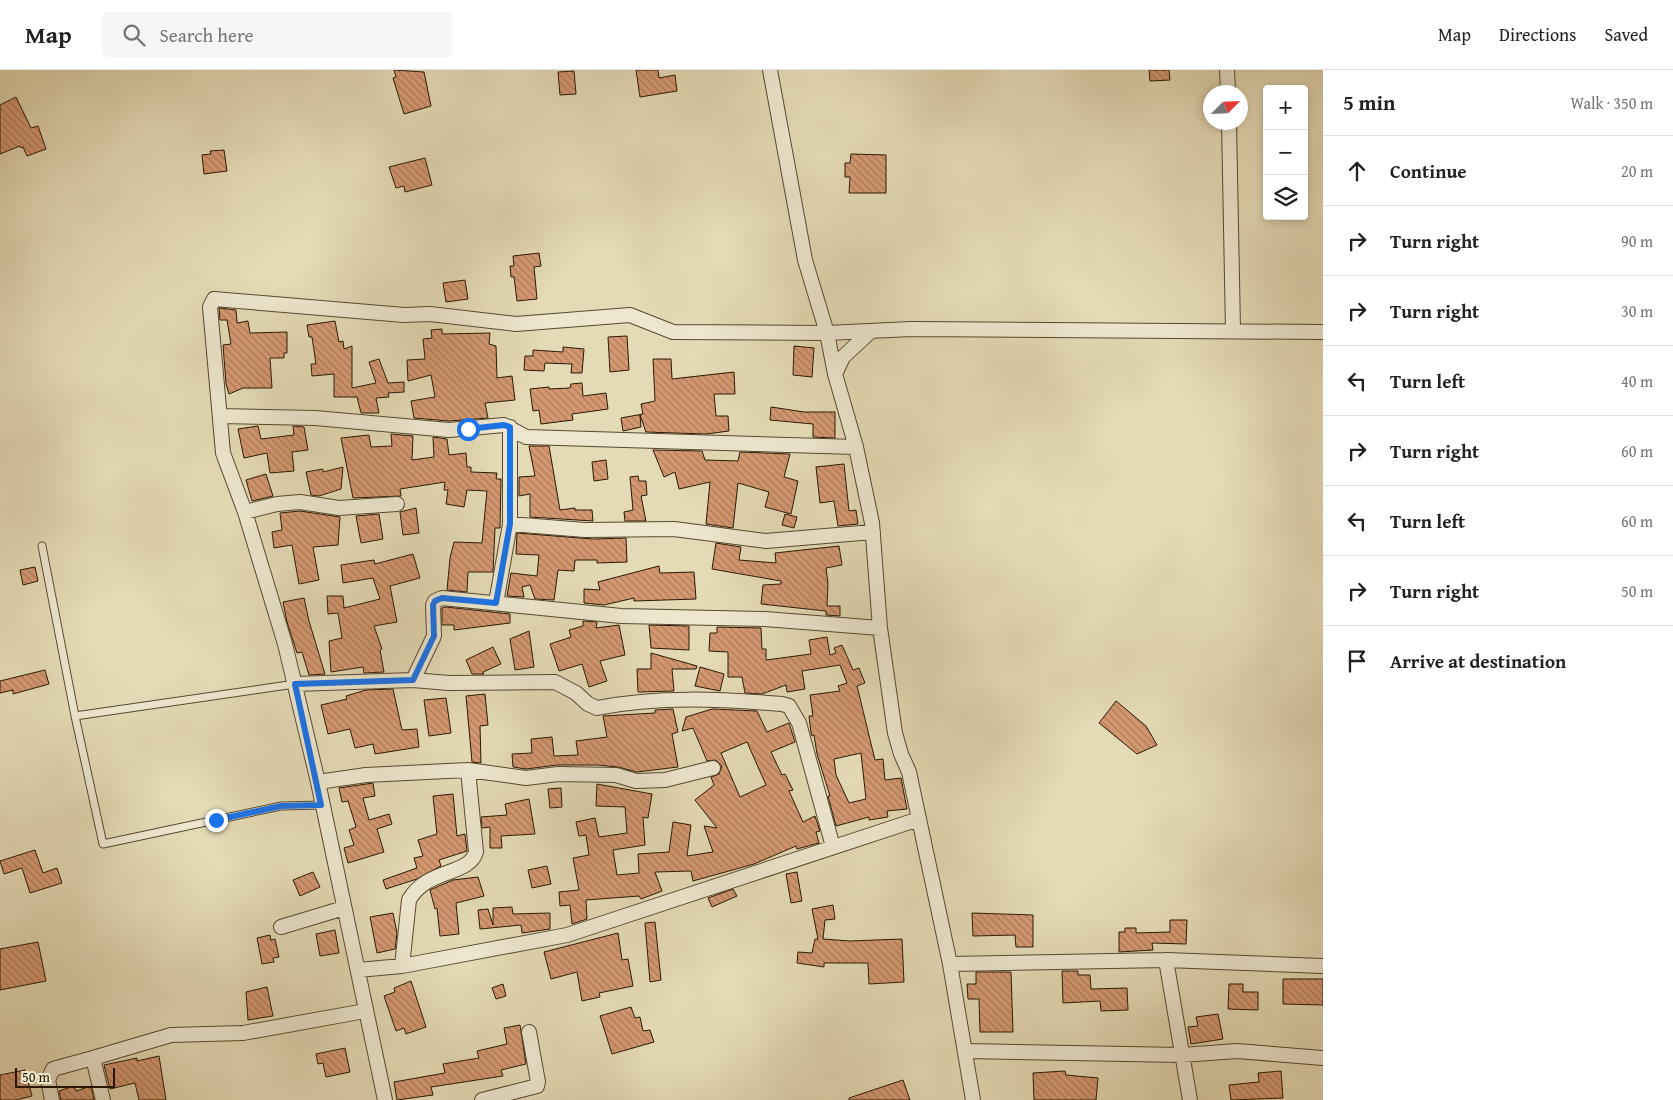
<!DOCTYPE html>
<meta charset="utf-8">
<style>
:root{--surface:#fff;--page:#f6f6f6;--text:#202124;--muted:#757577;--line:#e0e0e0}
body{margin:0;font-family:"Gentium Book Plus",serif;background:var(--page);color:var(--text)}
.controls{position:absolute;right:15px;top:15px;display:grid;overflow:hidden;border-radius:5px;box-shadow:0 2px 8px #0003}
.controls button{width:45px;height:45px;display:grid;place-items:center;padding:0;border:0;border-bottom:1px solid var(--line);background:var(--surface);color:var(--text);font:25px sans-serif}
.compass{position:absolute;left:1203px;top:15px;width:45px;height:45px;border-radius:50%;background:var(--surface);box-shadow:0 2px 8px #0003;rotate:66deg}
.scale{position:absolute;left:15px;bottom:12px;width:100px;box-sizing:border-box;padding-left:5px;border:2px solid #291802;border-top:0;font-size:14px;line-height:18px;white-space:nowrap;color:#291802;-webkit-text-stroke:4px #ede7cf;paint-order:stroke}
.stop{position:absolute;width:15px;height:15px;margin:-11px;border:4px solid #1a73e8;border-radius:50%;background:#fff}
.stop.end{background:#1a73e8;border-color:#fff;box-shadow:0 1px 5px #0008}
.list{margin:0;padding:0;list-style:none}
h2{display:flex;justify-content:space-between;align-items:center;height:65px;margin:0;padding:0 20px;font-size:21px}
h2 small{font-size:16px;font-weight:400;color:var(--muted)}
.list li{display:grid;grid-template-columns:32px 1fr auto;gap:15px;align-items:center;box-sizing:border-box;height:70px;padding:0 20px;border-top:1px solid var(--line)}
.list b{display:block;font-size:19px;white-space:nowrap}
.list em{font-size:16px;font-style:normal;color:var(--muted)}
.icon{flex:none;width:28px;height:28px;fill:none;stroke:currentColor;stroke-width:2;stroke-linecap:round;stroke-linejoin:round}
.map{position:relative;flex:none;width:1323px;height:1030px;overflow:hidden}
header{display:flex;align-items:center;gap:30px;box-sizing:border-box;height:70px;padding:0 25px;background:var(--surface);border-bottom:1px solid var(--line)}
header strong{font-size:24px}
nav{display:flex;gap:28px;margin-inline-start:auto;font-size:18px}
.search{width:350px;height:45px;background:var(--page);display:flex;align-items:center;gap:12px;box-sizing:border-box;padding:0 18px;border-radius:5px;color:var(--muted);font-size:19px}
main{display:flex}
aside{flex:1;background:var(--surface)}
.map>svg:first-child{display:block}
.building{fill:url(#building-back-hatch);stroke:#291802;fill-rule:evenodd}
.lines{fill:none;stroke-linecap:round;stroke-linejoin:round}
.lane-casing{stroke:#58482f;stroke-width:9}
.street-casing{stroke:#58482f;stroke-width:16}
.lane{stroke:#ede7cf;stroke-width:7}
.street{stroke:#ede7cf;stroke-width:14}
.route{stroke:#1a73e8;stroke-width:6}
</style>
<header>
<strong>Map</strong>
<div class="search"><svg class="icon" aria-label="search" viewBox="0 0 24 24"><circle cx="10" cy="10" r="6"/><path d="M15 15l6 6"/></svg>Search here</div>
<nav><a>Map</a><a>Directions</a><a>Saved</a></nav>
</header>
<main>
<div class="map">
<svg width="1323" height="1030" viewBox="0 0 1323 1030">
<defs>
<pattern id="building-back-hatch" width="6" height="6" patternUnits="userSpaceOnUse" patternTransform="scale(1.25)"><rect width="6" height="6" fill="#d59972"/><path d="M-1 5l2 2M0 0l6 6M5-1l2 2" fill="none" stroke="#ad7c5b"/></pattern>
</defs>
<rect width="100%" height="100%" fill="#e4dab5"/>
<filter id="stains"><feTurbulence type="fractalNoise" baseFrequency=".004" numOctaves="4"/><feColorMatrix values="0 0 0 0 .2 0 0 0 0 .09 0 0 0 0 .02 0 0 0 .5 -.17"/></filter>
<radialGradient id="worn" r=".72"><stop offset=".6" stop-color="#630" stop-opacity="0"/><stop offset="1" stop-color="#630" stop-opacity=".3"/></radialGradient>
<path class="building" d="M394 0 424 2 431 36 404 44 393 8 396 7Z
M636 0H658L659 8 675 5 677 21 640 27Z
M1149 0H1169L1170 10 1150 11Z
M574 1 576 24 560 25 558 2Z
M16 27 31 58 38 56 46 79 27 86 23 77 21 78 20 76 0 84V35Z
M224 80 227 101 204 104 202 85 211 84 210 81Z
M851 84 886 85V123H849L850 107H845V93H850Z
M425 88 432 115 405 122 404 116 396 118 389 97Z
M539 183 541 196 534 197 537 229 517 231 514 207H511L510 196H514L513 186Z
M465 210 468 229 446 232 443 213Z
M219 238 236 240 237 253 248 251 250 263 287 262V283H284V288H270L272 318H243L229 324 226 314 223 275 231 274 227 250H220Z
M335 251 339 272 343 271 344 279 352 276V318L376 313 369 292 379 289 388 313 404 312V322L388 323 389 327 376 328 379 343H361L357 327H334V304L312 306 311 294H316L312 267H309L307 255Z
M442 259V264L490 263 489 274 496 276 497 308 512 306 515 330 485 333 488 348 449 351 414 348 411 331 435 327 431 305 408 311 407 290 425 289 423 269 432 268 431 260Z
M627 266 629 300 610 302 608 267Z
M794 276 814 278 812 307 793 305Z
M563 277 584 279 582 303H571L572 294 545 293 544 301 524 300 525 286H533V280L563 282Z
M653 289H671L672 309 734 302 735 324H714L716 346H728L729 361 706 364 646 362 640 345 641 357 623 361 621 348 643 344 641 334 655 331Z
M582 313 583 326 606 323 608 339 572 344 573 350 541 354 539 340 533 341 530 319 549 317V319L570 318 571 314Z
M771 337 804 342H835V368L813 367V354L770 350Z
M258 356 261 369 294 365 293 356 304 357 308 380 292 382 294 401 270 403 267 383 244 388 238 359Z
M391 364 413 366 412 390 434 387 433 367 447 369 449 385 466 383 467 397H471V402L497 403 496 409H501L500 458H495L493 502H468L467 522 447 520 450 488 454 472 482 473 487 421 467 420 464 437 446 434 448 420H444L445 412 400 419 401 426 353 428 341 368 369 365 371 377 392 376Z
M529 376H549L560 440 575 438V440H592L593 451 530 447V424L519 426V407L535 406Z
M653 380 702 381 705 390 738 391 740 382 790 384 784 407 798 411 791 444 765 437 769 422 738 413 733 458 706 454 710 412 679 419 675 402 664 407Z
M606 390 608 409 594 411 592 392Z
M844 394 849 441 856 440 858 454 838 456 834 431 820 433 816 397Z
M343 397 341 419 319 426 311 425 306 402 323 399V402Z
M266 404 273 426 252 431 246 410Z
M638 406 639 411H646L647 425 641 426 646 451H625L624 442 633 440 630 407Z
M416 438 419 463 403 465 400 442Z
M300 441 340 447 338 475 313 477 319 510 299 514 292 475 274 478 272 462 282 460 280 443Z
M379 444 383 469 361 473 356 446Z
M785 444 797 447 794 458 782 455Z
M517 463 593 469 626 468 627 492 597 493V490H575L574 501 558 500 554 530 535 529 530 515 522 517 524 527 507 526 511 503 537 506 539 485 516 484Z
M716 473 741 477 739 490 776 493 775 483 839 476 842 495 826 498 828 513 827 536H840V546L826 545V541L761 534 763 515 781 514V511L712 499Z
M413 484 420 508 390 516 397 552 374 556 382 579 380 580 384 602 364 603 363 597 331 602 329 571 342 568 338 543 328 544 327 526H343L344 538 380 529 373 508 343 513 341 495 374 490 375 494Z
M659 496 660 503 694 502 696 529 634 531V528L604 535 584 533V519L600 520 598 512Z
M35 497 38 511 23 515 20 500Z
M304 528 309 551 325 604 309 605 302 582 297 583 287 552 283 532Z
M446 537 510 544V553L454 560V555H442V538Z
M583 551 597 552 596 558 619 555 625 585 600 591 607 611 589 617 582 594 559 601 550 574 571 567 569 560 583 556Z
M649 555 689 556V580L651 578Z
M717 557 761 558 762 579H766V590L811 584 809 570 827 567 830 585 836 583 834 578 842 575 853 600 859 598 865 613 857 616 875 690 883 689 885 710 901 708 907 739 887 741 888 747 869 750V747L836 756 828 726H830L817 684 814 665 812 666 811 663 809 646H813L810 625 840 621 838 616 847 613 840 595 802 601 805 619 787 622 786 615 762 624 745 623 742 607H728V582L709 581 710 563H717ZM861 683 866 729 849 733 836 705 834 689Z
M529 561 534 597 515 600 510 569Z
M493 577 501 594 483 602 484 604H472L466 590Z
M651 583 697 596 696 599H672L674 621 638 622 637 599H651Z
M700 597 724 604 720 621 695 616Z
M45 600 49 614 13 624V620L0 623V611Z
M393 619 402 660 417 659 419 677 375 684 373 674 355 678 350 659 328 664 321 635 347 629 346 626 366 620Z
M485 624 488 655 480 656 481 693 472 692 466 626Z
M446 628 451 663 429 666 424 630Z
M1116 631 1146 656 1157 675 1137 684 1099 653Z
M673 639 678 662 672 664 678 697 637 702 618 697 598 695H557L526 699 513 697 512 684 532 683 531 669 552 667 554 686 578 685 576 671 607 667 603 646 655 643V640Z
M712 639 757 641 767 662 789 653 795 672 771 682 782 705 785 704 793 720 789 721 803 752 815 746 820 761 816 762 819 773 797 779 796 776 754 794 693 811 691 801 655 802 662 821 641 829 639 826 586 830 587 849 572 854 570 835 560 836 559 822 579 820 573 788 589 785 586 765 579 766 576 752 595 748 599 767 627 763 625 737 596 736 597 714 652 724 648 748 643 747 645 775 613 780 617 805 639 803 638 784 669 782 673 752 691 755 687 786 713 782 704 756 717 758 695 730 714 715 711 707 719 704 722 696 716 690 707 691 693 658 682 661 686 647ZM747 672 766 715 740 727 721 683Z
M373 713 375 726 363 728 369 750 389 744 392 754 377 759 384 782 348 793 344 778 354 775 349 760 356 757 348 731 342 732 339 718Z
M561 718 562 737 550 738 548 719Z
M453 724 457 766 465 764 467 781 439 790 441 796 417 809 386 819 383 810 417 798 414 788 423 786 418 770 437 764 433 726Z
M529 729 535 764 501 766 502 778H490V757L482 758 481 747 507 745 505 734Z
M35 780 43 803 57 798 62 813 30 823 22 798 4 804 0 791Z
M547 796 551 814 532 818 528 800Z
M313 802 320 817 300 826 293 810Z
M797 802 802 831 791 833 786 804Z
M478 807 484 826 456 833 459 864 440 866 437 838 435 839 430 820 453 810Z
M733 819 737 826 712 837 708 828Z
M833 835 835 849 825 850 823 869 850 871 902 869 904 912 869 914 868 893H824V897L797 893 798 882 812 883 815 869H818L812 839Z
M512 837 513 844 550 843V859L522 863 521 855 480 859 478 840 488 839 493 855V838Z
M393 843 397 863 395 879 377 883 370 847Z
M972 843 1033 845V877H1016L1015 865 973 866Z
M1170 850H1187L1186 874 1152 873 1153 880 1119 882V862H1125V858H1136V863L1170 862Z
M655 852 661 910 650 912 645 853Z
M335 860 339 883 320 886 316 864Z
M618 863 622 890 628 889 633 916 599 923 600 927 582 931 577 902 551 909 544 882Z
M270 865 271 870 275 869 279 887 273 888 274 892 262 894 257 868Z
M38 872 46 911 0 920V879Z
M1062 901H1078V905H1090L1091 919 1127 918 1128 940 1101 941 1100 931 1063 933Z
M976 902H1011L1013 962H980L979 929H968L967 914H976Z
M1283 909H1323V935L1283 934Z
M411 911 426 957 406 964 404 958 396 961 384 926 395 922 394 918Z
M503 914 506 926 496 929 492 918Z
M1229 914H1243V922H1258V940L1228 939Z
M267 917 273 946 248 950 246 922Z
M631 937 635 948 640 947 643 961 650 960 654 972 612 984 600 946Z
M1218 944 1223 969 1191 974 1188 957 1198 956 1196 947Z
M520 955 526 994 501 1000 503 1006 431 1017 433 1025 397 1030 394 1012 445 1003 443 994 479 988 477 981 507 974 504 958Z
M345 978 350 1002 326 1007 323 993 318 994 316 984Z
M159 986 166 1030H139L135 1013 110 1019 104 995 137 988V991Z
M25 1000 32 1026 16 1030H0V1005Z
M1065 1001 1066 1005 1098 1008 1096 1030H1034L1033 1003Z
M1281 1001 1283 1028 1231 1030 1229 1015 1259 1012 1258 1003Z
M903 1010 910 1030H849V1028Z
M74 1016 76 1021 91 1016 94 1030H61L59 1021Z"/>
<g class="lines">
<g class="lane-casing">
<path id="lane" d="M42 476 75 646 295 614
M75 646 103 774 281 736 321 735"/>
</g>
<g class="street-casing">
<path id="street" d="M770 0 805 190 827 263 835 304 856 377 872 453 880 558 895 663 901 684 909 702 919 749 950 894 973 1030
M1227 0 1228 22
M1229 52 1233 260
M835 304 843 287 871 261
M221 346 315 348 449 360 504 355 526 367 856 377
M245 442 277 434 300 432 339 438 397 434
M510 454 585 460 674 459 766 471 873 462
M496 533 510 454V357
M413 610 449 613 555 612 576 623 588 634 597 638C658 626 720 629 782 634L789 636 799 653 833 777
M295 614 413 610 434 566 433 535 435 531 442 528 621 546 765 549 880 558
M318 712 366 705 468 700 526 708 558 704 616 705 636 711 665 710 713 698
M281 857 344 838
M1166 890 1190 1030
M950 894 1166 890 1323 896
M402 896 409 830C427 798 469 806 476 782L468 700
M358 900 402 896 567 865 919 749
M966 981 1182 985 1237 981 1323 988
M52 1030 48 1010 53 999 93 988
M103 1030 93 988 171 965 243 963 365 941
M385 1030 318 712 285 574 245 442 223 383 210 237 214 229 404 245 430 244 516 254 630 245 673 262 827 263 911 259 1323 262
M482 1030 537 1016 538 1012 529 962"/>
</g>
<use href="#lane" class="lane"/>
<use href="#street" class="street"/>
</g>
<g class="lines">
<path class="route" d="M216 750 281 736 321 735 295 614 413 610 434 566 433 535 435 531 442 528 496 533 510 454V357L504 355 468 359"/>
</g>
<rect width="100%" height="100%" filter="url(#stains)"/>
<rect width="100%" height="100%" fill="url(#worn)"/>
</svg>
<div class="controls">
<button>+</button>
<button>−</button>
<button><svg class="icon" aria-label="layers" viewBox="0 0 24 24"><path d="M12 4l9 5-9 5-9-5zM3 14l9 5 9-5"/></svg></button>
</div>
<svg class="compass" viewBox="-18 -18 36 36"><path d="M0-13l5 13h-10z" fill="#e53935"/><path d="M0 13l5-13h-10z" fill="#757577"/></svg>
<div class="scale">50 m</div>
<div class="stop" style="left:468px;top:359px"></div>
<div class="stop end" style="left:216px;top:750px"></div>
</div>
<aside>
<h2>5 min<small>Walk · 350 m</small></h2>
<ul class="list">
<li><svg class="icon" aria-label="ahead" viewBox="0 0 24 24"><path d="M12 20V5M6 11l6-6 6 6"/></svg><div><b>Continue</b></div><em>20 m</em></li>
<li><svg class="icon" aria-label="right" viewBox="0 0 24 24"><path d="M7 20v-9h11M14 6l5 5-5 5"/></svg><div><b>Turn right</b></div><em>90 m</em></li>
<li><svg class="icon" aria-label="right" viewBox="0 0 24 24"><path d="M7 20v-9h11M14 6l5 5-5 5"/></svg><div><b>Turn right</b></div><em>30 m</em></li>
<li><svg class="icon" aria-label="left" viewBox="0 0 24 24"><path d="M17 20v-9H6M10 6l-5 5 5 5"/></svg><div><b>Turn left</b></div><em>40 m</em></li>
<li><svg class="icon" aria-label="right" viewBox="0 0 24 24"><path d="M7 20v-9h11M14 6l5 5-5 5"/></svg><div><b>Turn right</b></div><em>60 m</em></li>
<li><svg class="icon" aria-label="left" viewBox="0 0 24 24"><path d="M17 20v-9H6M10 6l-5 5 5 5"/></svg><div><b>Turn left</b></div><em>60 m</em></li>
<li><svg class="icon" aria-label="right" viewBox="0 0 24 24"><path d="M7 20v-9h11M14 6l5 5-5 5"/></svg><div><b>Turn right</b></div><em>50 m</em></li>
<li><svg class="icon" aria-label="arrive" viewBox="0 0 24 24"><path d="M6 21V4h12l-3 4 3 4H6"/></svg><div><b>Arrive at destination</b></div></li>
</ul>
</aside>
</main>
